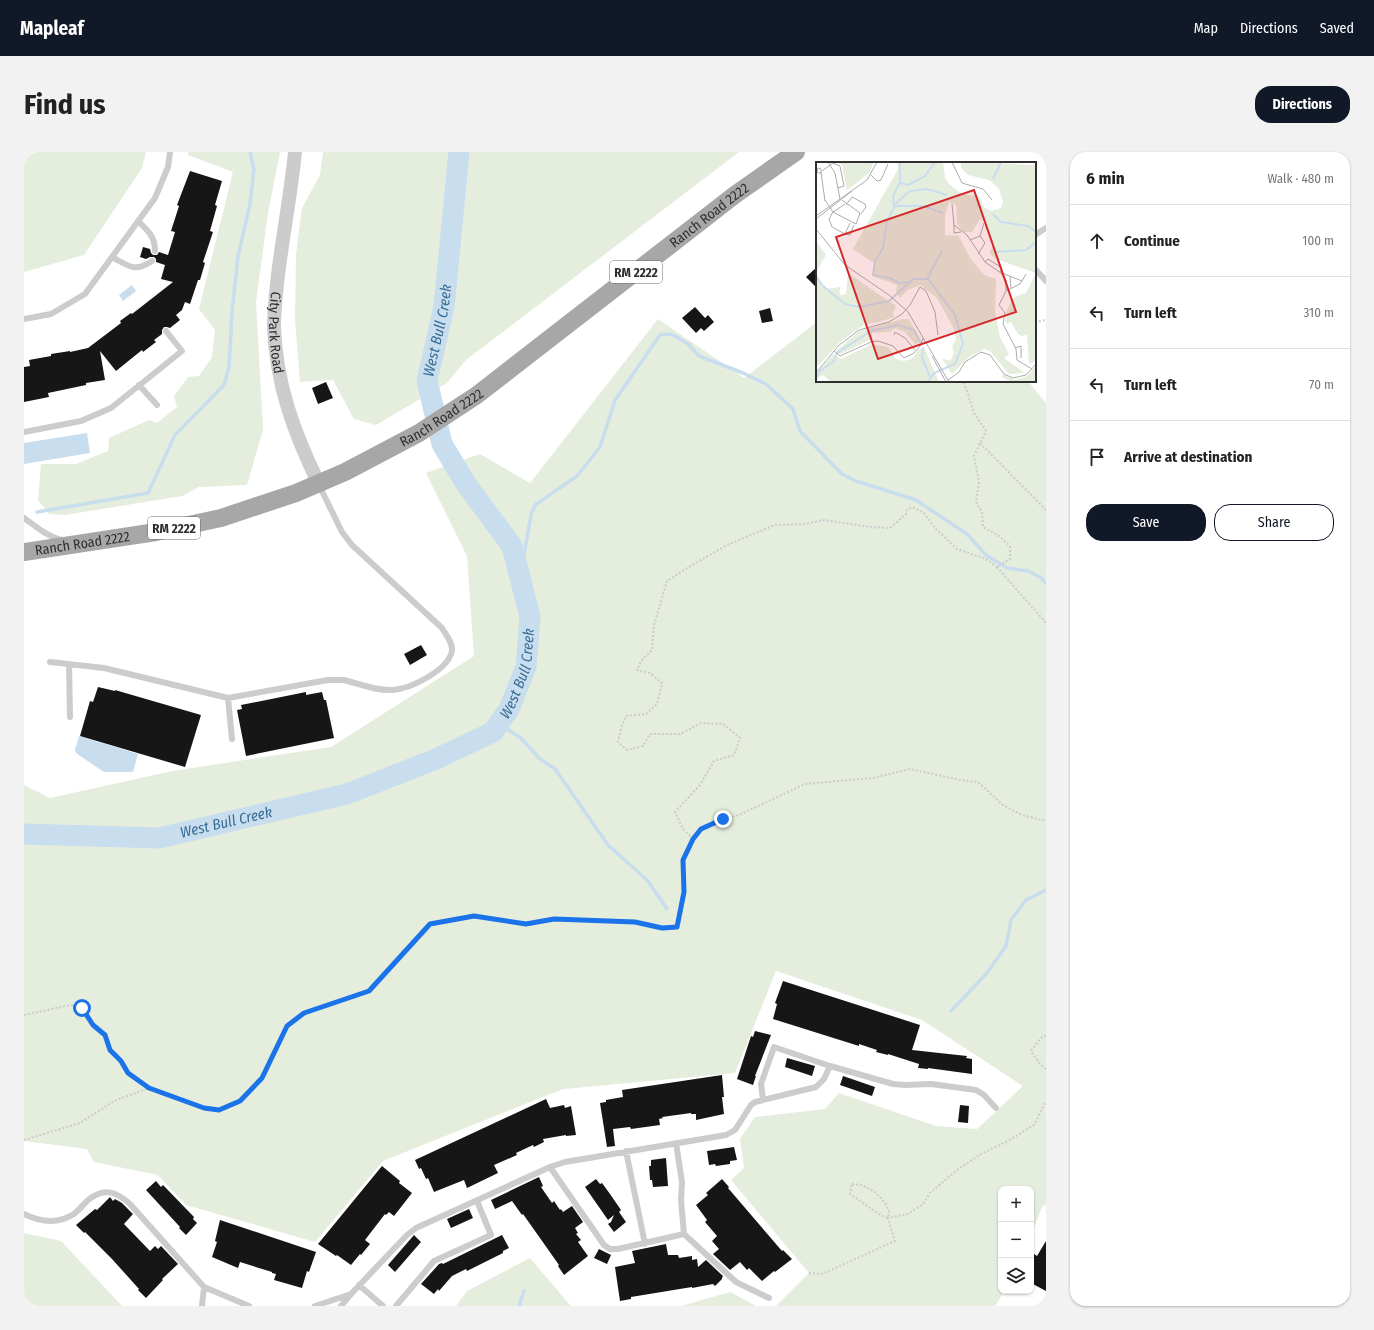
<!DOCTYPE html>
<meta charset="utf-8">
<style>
:root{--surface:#fff;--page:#f2f2f2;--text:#222;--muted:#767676;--line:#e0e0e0;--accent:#111827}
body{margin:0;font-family:"Fira Sans Condensed",sans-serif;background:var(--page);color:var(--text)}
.controls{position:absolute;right:12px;bottom:12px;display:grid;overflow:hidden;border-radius:8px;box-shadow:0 1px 3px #0004}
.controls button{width:36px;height:36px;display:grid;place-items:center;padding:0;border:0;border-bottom:1px solid var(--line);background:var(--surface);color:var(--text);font:20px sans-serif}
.stop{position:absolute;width:12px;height:12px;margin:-9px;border:3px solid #1a73e8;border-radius:50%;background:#fff}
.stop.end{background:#1a73e8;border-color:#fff;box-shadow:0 1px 4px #0008}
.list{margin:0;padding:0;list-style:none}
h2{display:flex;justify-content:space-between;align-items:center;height:52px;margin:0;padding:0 16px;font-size:17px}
h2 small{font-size:13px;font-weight:400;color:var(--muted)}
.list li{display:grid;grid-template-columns:26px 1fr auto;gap:12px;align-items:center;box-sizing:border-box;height:72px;padding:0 16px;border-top:1px solid var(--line)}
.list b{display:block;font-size:15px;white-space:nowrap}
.list em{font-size:13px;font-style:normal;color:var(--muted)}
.actions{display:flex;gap:8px;padding:12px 16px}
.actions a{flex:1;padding:9px 0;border:1px solid var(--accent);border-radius:16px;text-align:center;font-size:14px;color:var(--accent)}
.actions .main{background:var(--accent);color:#fff}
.icon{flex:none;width:22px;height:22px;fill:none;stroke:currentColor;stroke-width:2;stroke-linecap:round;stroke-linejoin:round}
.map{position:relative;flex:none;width:1022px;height:1154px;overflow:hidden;border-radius:16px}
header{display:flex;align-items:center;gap:24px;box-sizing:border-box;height:56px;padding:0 20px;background:var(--accent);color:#fff}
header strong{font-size:19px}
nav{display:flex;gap:22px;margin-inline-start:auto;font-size:14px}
.intro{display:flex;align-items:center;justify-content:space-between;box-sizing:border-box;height:96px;padding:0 24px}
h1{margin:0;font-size:28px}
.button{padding:10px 18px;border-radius:16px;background:var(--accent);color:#fff;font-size:14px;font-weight:700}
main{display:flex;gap:24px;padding:0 24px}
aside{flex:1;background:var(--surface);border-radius:16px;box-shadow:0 1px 3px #0004}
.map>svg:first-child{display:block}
.green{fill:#e5eddd}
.water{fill:#c8ddee}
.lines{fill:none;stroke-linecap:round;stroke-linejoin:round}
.stream{stroke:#c8ddee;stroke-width:3.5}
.river{stroke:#c8ddee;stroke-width:21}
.building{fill:#161616}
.path{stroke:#ccc;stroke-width:2;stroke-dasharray:2 2;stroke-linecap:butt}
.service{stroke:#ccc;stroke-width:6}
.tertiary{stroke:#ccc;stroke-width:14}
.primary{stroke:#a7a7a7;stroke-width:18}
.route{stroke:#1a73e8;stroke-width:5}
.labels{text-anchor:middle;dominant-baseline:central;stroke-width:4;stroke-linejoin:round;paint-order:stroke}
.shield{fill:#fff;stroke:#6d6d6d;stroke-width:1}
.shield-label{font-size:13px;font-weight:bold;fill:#2f2f2f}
.street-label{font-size:14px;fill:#2f2f2f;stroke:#fff}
.water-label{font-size:15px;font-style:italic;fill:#386d96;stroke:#fff}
.inset-river{fill:none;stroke:#c8ddee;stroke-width:2}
.inset-road{fill:none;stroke:#acacac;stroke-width:1}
.view{fill:#d62828;fill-opacity:0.15;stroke:#d62828;stroke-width:2}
.inset-edge{fill:none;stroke:#2f2f2f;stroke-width:2}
</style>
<header>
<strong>Mapleaf</strong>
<nav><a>Map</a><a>Directions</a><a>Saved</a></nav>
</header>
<div class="intro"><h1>Find us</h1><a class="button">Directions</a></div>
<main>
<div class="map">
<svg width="1022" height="1154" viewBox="0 0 1022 1154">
<rect width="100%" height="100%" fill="#fff"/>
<path class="green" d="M0 0H122L118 16 60 103 0 120Z
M164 0H256L244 61 232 150 239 278 223 333 175 335 158 344 41 363 25 362 14 348 17 312H52L84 299 85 286 125 268 133 271 153 255 150 244 164 225 175 224 188 205 191 178 175 157 209 20 164 3Z
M299 0H715L442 208 423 231 352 273 330 267 309 228 276 230 271 169 272 103 278 56 296 23Z
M634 167 720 226 793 170V229H1004L1022 251V1052L1018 1055 1007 1083V1037H977V1139H981L971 1154H752L785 1121 707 1028 720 1016 716 987 731 965 801 957 815 941 912 974 953 977 999 934 898 868 752 819 711 921 540 937 516 946 359 1009 291 1090 162 1053 134 1023 70 1010 63 997 0 989V633L26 646 148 619 307 595 450 504 443 404 402 321 456 302 506 331Z
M0 1081 37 1089 98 1154H0Z
M506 1106 547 1154H432L443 1139Z
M706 1140 732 1154H657Z"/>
<path class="water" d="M108 133 112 139 99 149 95 143Z
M63 281 66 301 0 312V291Z
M55 584 114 602 109 620H80L52 601 51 598Z"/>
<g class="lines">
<path class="stream" d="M13 360 124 341 151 283 200 233 205 215 208 160 214 104 226 52 230 17 226 0
M496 425 507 363 511 353 553 324 576 295 591 248 636 183 645 182 651 184 664 192 675 204 719 221 742 232 769 257 776 279 818 322 832 329 892 348 943 382 962 403 983 416 1004 419 1016 425 1022 431
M475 572 497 586 516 607 531 617 584 693 623 728 643 757
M927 859 963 821 982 794 987 768 1002 748 1022 738
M495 1154 500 1139"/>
<path class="river" id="s1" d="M0 682 135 686 323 642 412 607 469 580 485 557 502 515 506 465 488 394 442 332 418 292 403 229 420 155 435 0"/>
</g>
<path class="building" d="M166 19 198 29 191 53 193 54 186 79 189 80 179 110 181 111 176 128H174L166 152 161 150 158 158 152 163 156 168 146 176 143 175H140L138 178V182L130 188 132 190 119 200 118 198 92 219 76 199 81 228 62 231V233L24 241 25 245 0 250V215L6 214 5 208 27 204V202L46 199V200L64 196 97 171 96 169 107 161 108 162 149 130 137 127 141 113 132 110V107L130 105H126L122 107 116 105 119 95 126 97 127 101 129 103H133L135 100 144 103 151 80 147 79 155 54 153 53Z
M793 115V136L782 125Z
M671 155 681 166 684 163 690 170 680 179 677 176 672 181 658 166Z
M746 156 749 169 738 171 735 159Z
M302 230 309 246 294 252 288 236Z
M397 493 403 503 386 513 380 502Z
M74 535 91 539V538L177 563 161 615 56 584 66 549 69 550Z
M282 540V543L298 540 300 548H302L310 586 222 604 213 558 218 557 217 553Z
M759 829 896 873 888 898 943 904 942 906 948 907V922L904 916V917L894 916 895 912 864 902V903L852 900 853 898 835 892V894L749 867 753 852 751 851Z
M731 879 747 883 731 924H732L729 933 713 927 727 884 729 885Z
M763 906 791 914 788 924 761 915Z
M698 923 700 945H698L700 962 672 968V962H667V961L638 965 639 966 635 967 636 973 607 977 606 975 589 977 591 994 583 995 576 951 582 950V948L599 945 598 938Z
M819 924 851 935 848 944 816 933Z
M522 947 526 956 540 953 541 956 547 954 552 983 542 984V983L519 987 520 990 510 995 509 993 492 1001 493 1003 470 1013 474 1021 443 1036 440 1028 410 1040 404 1026 402 1027 397 1016 395 1017 391 1008Z
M936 953 945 954 944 971 934 970Z
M710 995 713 1008 706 1009V1012L692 1014 691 1012 685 1013 683 999Z
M642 1006 644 1034 629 1035 628 1028H626L625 1014H627V1008Z
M358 1014 376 1029 375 1031 388 1041 370 1064 365 1060 362 1063 361 1062 341 1088 346 1092 337 1103 336 1102 327 1113 313 1103 312 1104 294 1092Z
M515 1025 519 1034 517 1035 528 1051 530 1049 536 1058 537 1057 539 1060 548 1054 559 1070 551 1076 554 1081 552 1082 557 1088 554 1090 564 1104 540 1123 534 1114 535 1113 499 1062 498 1063 488 1049 471 1057 467 1048Z
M572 1027 576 1032 578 1031 586 1042 597 1058 595 1060 602 1070 590 1080 584 1072 587 1070 590 1063 584 1068 561 1035Z
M698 1027 705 1035 704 1036 758 1099 759 1098 768 1107 751 1120 750 1119 738 1129 725 1116 723 1118 716 1110 706 1118 689 1102 695 1097 688 1089 693 1084 681 1070 683 1068 672 1053 684 1043 682 1041Z
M132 1029 137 1035 139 1033 170 1065 169 1067 173 1071 162 1083 155 1076 156 1075 122 1038Z
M86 1045 89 1049 91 1047 98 1051 109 1062 100 1072 126 1099 131 1094 134 1097 137 1094 154 1112 138 1127 139 1128 122 1146 114 1138 115 1137 88 1107 61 1080 60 1081 52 1073 71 1057 73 1058Z
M445 1057 449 1066 427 1076 423 1067Z
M196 1068 292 1100 285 1120 283 1119 278 1136 250 1128 252 1122 248 1121V1120L216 1110 214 1116 188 1105 193 1090 191 1089Z
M390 1083 397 1090 371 1120 364 1113Z
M478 1083 485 1096 479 1099V1101L443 1119 442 1117 428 1124 415 1139 414 1137 410 1142 397 1132 415 1112 418 1111 419 1112Z
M1022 1089V1139L1007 1131V1120L1010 1114 1007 1112V1100L1013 1104Z
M642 1092 644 1103H654L655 1106 668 1104V1108L673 1107 674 1115 682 1108 699 1124 698 1126V1127L691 1134 689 1132 668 1136V1135L607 1145V1147L596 1149 591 1115 611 1111 608 1099Z
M575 1097 587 1103 583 1112 570 1106Z"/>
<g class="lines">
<path class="path" d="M1011 170 1022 168
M956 291 1022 358
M973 415 1022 471
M669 687 659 677 651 660 676 633 690 609 710 603 716 586 699 572 677 571 656 582H626L619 594 603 598 594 590 598 573 602 564 622 562 633 552 638 531 626 521 613 518 617 509 628 498 630 473 643 429 668 413 703 393 751 373 781 372 800 368 847 375 866 376 882 362 883 358 888 355 900 361 912 377 933 397 962 407 973 415 986 407V394L975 384 959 375 958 360 952 350 955 330 950 304 962 279 950 261 941 233 938 229
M0 863 46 853 58 856 69 873 81 883 86 898 97 909 104 921 125 936 180 956 195 958 216 949 238 926 263 874 280 861 345 839 406 772 450 764 502 772 530 767 611 770 638 776 653 775 660 741 659 709 669 687 677 677 699 667 715 663 781 632 849 626 886 617 936 628 954 630 979 653 998 663 1022 669
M1022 883 1017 886 1007 899 1016 912 1022 917
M0 988 56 971 90 949 125 936
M828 1032 838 1033 851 1040 861 1051 865 1059 864 1066C850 1061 839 1050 826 1042Z
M785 1121 798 1122 871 1089 864 1066 884 1062 899 1052 906 1041 933 1018 957 1002 984 989 1010 973 1022 949
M0 1152 1 1154"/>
<path class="service" d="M114 69C124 79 131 84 131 99
M1011 83 1022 76
M88 105C105 114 110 121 128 109
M1011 117 1022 129
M0 167 27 162 61 142 131 46 144 15 146 0
M115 233 133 253
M0 280 57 269 87 256 158 199 142 179
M0 366C11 374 24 385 38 388
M26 510 80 516 204 546 304 528C309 528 315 528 320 528 336 532 352 539 368 538 387 537 424 518 428 499 429 491 422 483 418 476L328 393 318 380 295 333
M45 512 46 565
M204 546 208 587
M739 947 737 932 750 895 806 914
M602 999 621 1092
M526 1015 580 1093 586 1097H594L660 1082 657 1048 658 1030 652 991
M0 1062C16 1070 34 1072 50 1062 55 1058 59 1053 63 1049 79 1035 92 1039 106 1052L180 1135 225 1154
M660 1082 712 1130 745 1146
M335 1133 359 1154
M178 1154 180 1135
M291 1154 327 1142 383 1083 392 1076 526 1015 541 1010 702 983 711 978 727 953 731 950 792 935 800 927 806 914 869 932 881 933 907 932 952 938 960 943 972 956
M317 1154 327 1142
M372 1154 410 1109 467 1083 453 1049"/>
<path class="tertiary" id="s2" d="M271 0C267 41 259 82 254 123 252 141 250 158 250 175 252 232 270 281 295 332"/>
<path class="primary" id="s3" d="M0 400 132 380 197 366 272 341 321 320 340 310 395 281 453 243 712 42 772 0"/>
</g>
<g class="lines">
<path class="route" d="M58 856 69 873 81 883 86 898 97 909 104 921 125 936 180 956 195 958 216 949 238 926 263 874 280 861 345 839 406 772 450 764 502 772 530 767 611 770 638 776 653 775 660 740 659 708 669 687 677 677 699 667"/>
</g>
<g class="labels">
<g class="shield">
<rect x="586" y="109" width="52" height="22" rx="3"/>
<rect x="124" y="365" width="52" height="22" rx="3"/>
</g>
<g class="shield-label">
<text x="612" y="120">RM 2222</text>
<text x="150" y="376">RM 2222</text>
</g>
<g class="street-label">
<text stroke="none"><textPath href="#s3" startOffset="779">Ranch Road 2222</textPath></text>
<text stroke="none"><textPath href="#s2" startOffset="182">City Park Road</textPath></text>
<text stroke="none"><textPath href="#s3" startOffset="443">Ranch Road 2222</textPath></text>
<text stroke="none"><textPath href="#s3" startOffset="59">Ranch Road 2222</textPath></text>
</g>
<g class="water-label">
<text stroke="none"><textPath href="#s1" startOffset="924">West Bull Creek</textPath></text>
<text stroke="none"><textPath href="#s1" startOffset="552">West Bull Creek</textPath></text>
<text stroke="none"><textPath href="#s1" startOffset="204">West Bull Creek</textPath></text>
</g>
</g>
<g transform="translate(792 10)">
<rect width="220" height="220" fill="#fff"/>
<path d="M21 0H58L53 11 31 28 26 3ZM81 0H127L129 16 133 22 146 32 163 34 168 45 175 49 185 46 187 40 183 27 173 18 152 13 145 6V0L220 3V197L218 200 213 202 211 172 206 174 202 172 195 160 191 162 189 159 191 148 198 135 210 131 220 111 180 97 173 91 178 83 169 66 170 60 164 57 156 70H147L141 61 140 43 133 40 129 54V73L143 74 154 96 168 113 180 117 179 149 184 175 193 192 188 196 209 211 193 212 174 189 168 187 153 195 136 212 126 196 134 199 138 191 136 185 140 177 138 167 121 136 104 123 92 128 84 136 80 130 81 123 56 114 59 102 37 87 82 7ZM0 79 10 93 0 110ZM32 111 80 144 77 151 78 155 63 160 49 162 24 180 3 203 0 202V113L9 127 25 125 23 130 25 133 30 132ZM86 157H93L104 177 103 181 99 182 89 170 79 166 74 170 56 171V177L25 192 20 189 43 169ZM56 182 72 185 80 197 88 199 97 196 102 188 108 185 123 220H15L7 213 0 217V212L17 192 25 197ZM220 204V220H196L186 215 187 212 198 218 210 215Z" fill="#e5eddd"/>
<path class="inset-river" d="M84 0V20L77 34 78 46 71 58 67 86 59 99 57 113 74 116 83 121 92 120M177 17 185 0M84 21 92 23 109 14 119 0M79 42 94 29 111 27 131 33M79 44H108L127 51M177 52 185 60 212 64 220 70M178 90 210 88 220 80M0 114 7 124 29 142 43 145 73 139 97 117H112L139 153 147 182 139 202 118 211 112 220M111 117 126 89M107 186 106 196 114 215M0 217 4 209 18 199 21 191 55 169 82 163 98 168 105 181"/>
<path class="inset-road" d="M12 0 19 11 24 37M136 0 146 21 167 27 176 38M6 9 17 1 24 4 28 24 22 26M0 10 3 11H5V7L2 6 1 10M5 10 9 39M55 13 61 19 65 18 72 2M9 38 17 50 13 57 16 65 29 72 34 61M136 42 138 63 151 73 169 100 185 111 190 118V129L183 143 189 151 187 162 200 187 201 198 216 207M30 43 36 35 49 42 50 45 45 52M17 50 40 62 44 51 26 38M17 50 29 42M0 54 51 18 61 0M0 57 36 29M138 63V71L145 70M0 67 29 103 73 133 92 150 133 220M29 72 34 73 38 63M164 74 168 61M154 78 164 74 169 81 162 92M169 100 172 97 186 106 184 110M186 111 206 119M194 114 195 126M190 129 204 122 210 112M78 173 79 170 89 176 99 188M199 186 205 184V196M18 189 24 194 55 180 62 179 77 184 88 196 98 191 105 183 107 176M116 194 130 220M0 211 22 184 43 168 73 160 86 152 94 143 104 125 110 129 119 150 122 173M132 218 143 210 149 200 165 190 174 193 188 212 197 216 210 213 220 202"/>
<path class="view" d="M158 28 200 150 62 197 20 75Z"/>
<rect width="220" height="220" class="inset-edge"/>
</g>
</svg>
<div class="controls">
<button>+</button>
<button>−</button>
<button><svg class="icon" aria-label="layers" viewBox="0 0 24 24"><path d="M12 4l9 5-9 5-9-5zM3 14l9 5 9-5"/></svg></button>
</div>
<div class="stop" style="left:58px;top:856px"></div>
<div class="stop end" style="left:699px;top:667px"></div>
</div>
<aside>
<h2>6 min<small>Walk · 480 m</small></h2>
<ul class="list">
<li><svg class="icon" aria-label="ahead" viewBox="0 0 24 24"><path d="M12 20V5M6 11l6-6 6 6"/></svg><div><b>Continue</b></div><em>100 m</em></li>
<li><svg class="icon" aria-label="left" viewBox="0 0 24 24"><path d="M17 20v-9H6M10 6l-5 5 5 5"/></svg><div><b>Turn left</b></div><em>310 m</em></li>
<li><svg class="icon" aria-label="left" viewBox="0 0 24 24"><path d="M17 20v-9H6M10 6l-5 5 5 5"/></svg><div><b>Turn left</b></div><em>70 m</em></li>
<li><svg class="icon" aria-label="arrive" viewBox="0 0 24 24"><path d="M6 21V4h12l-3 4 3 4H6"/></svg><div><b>Arrive at destination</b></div></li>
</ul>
<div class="actions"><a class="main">Save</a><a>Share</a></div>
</aside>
</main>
